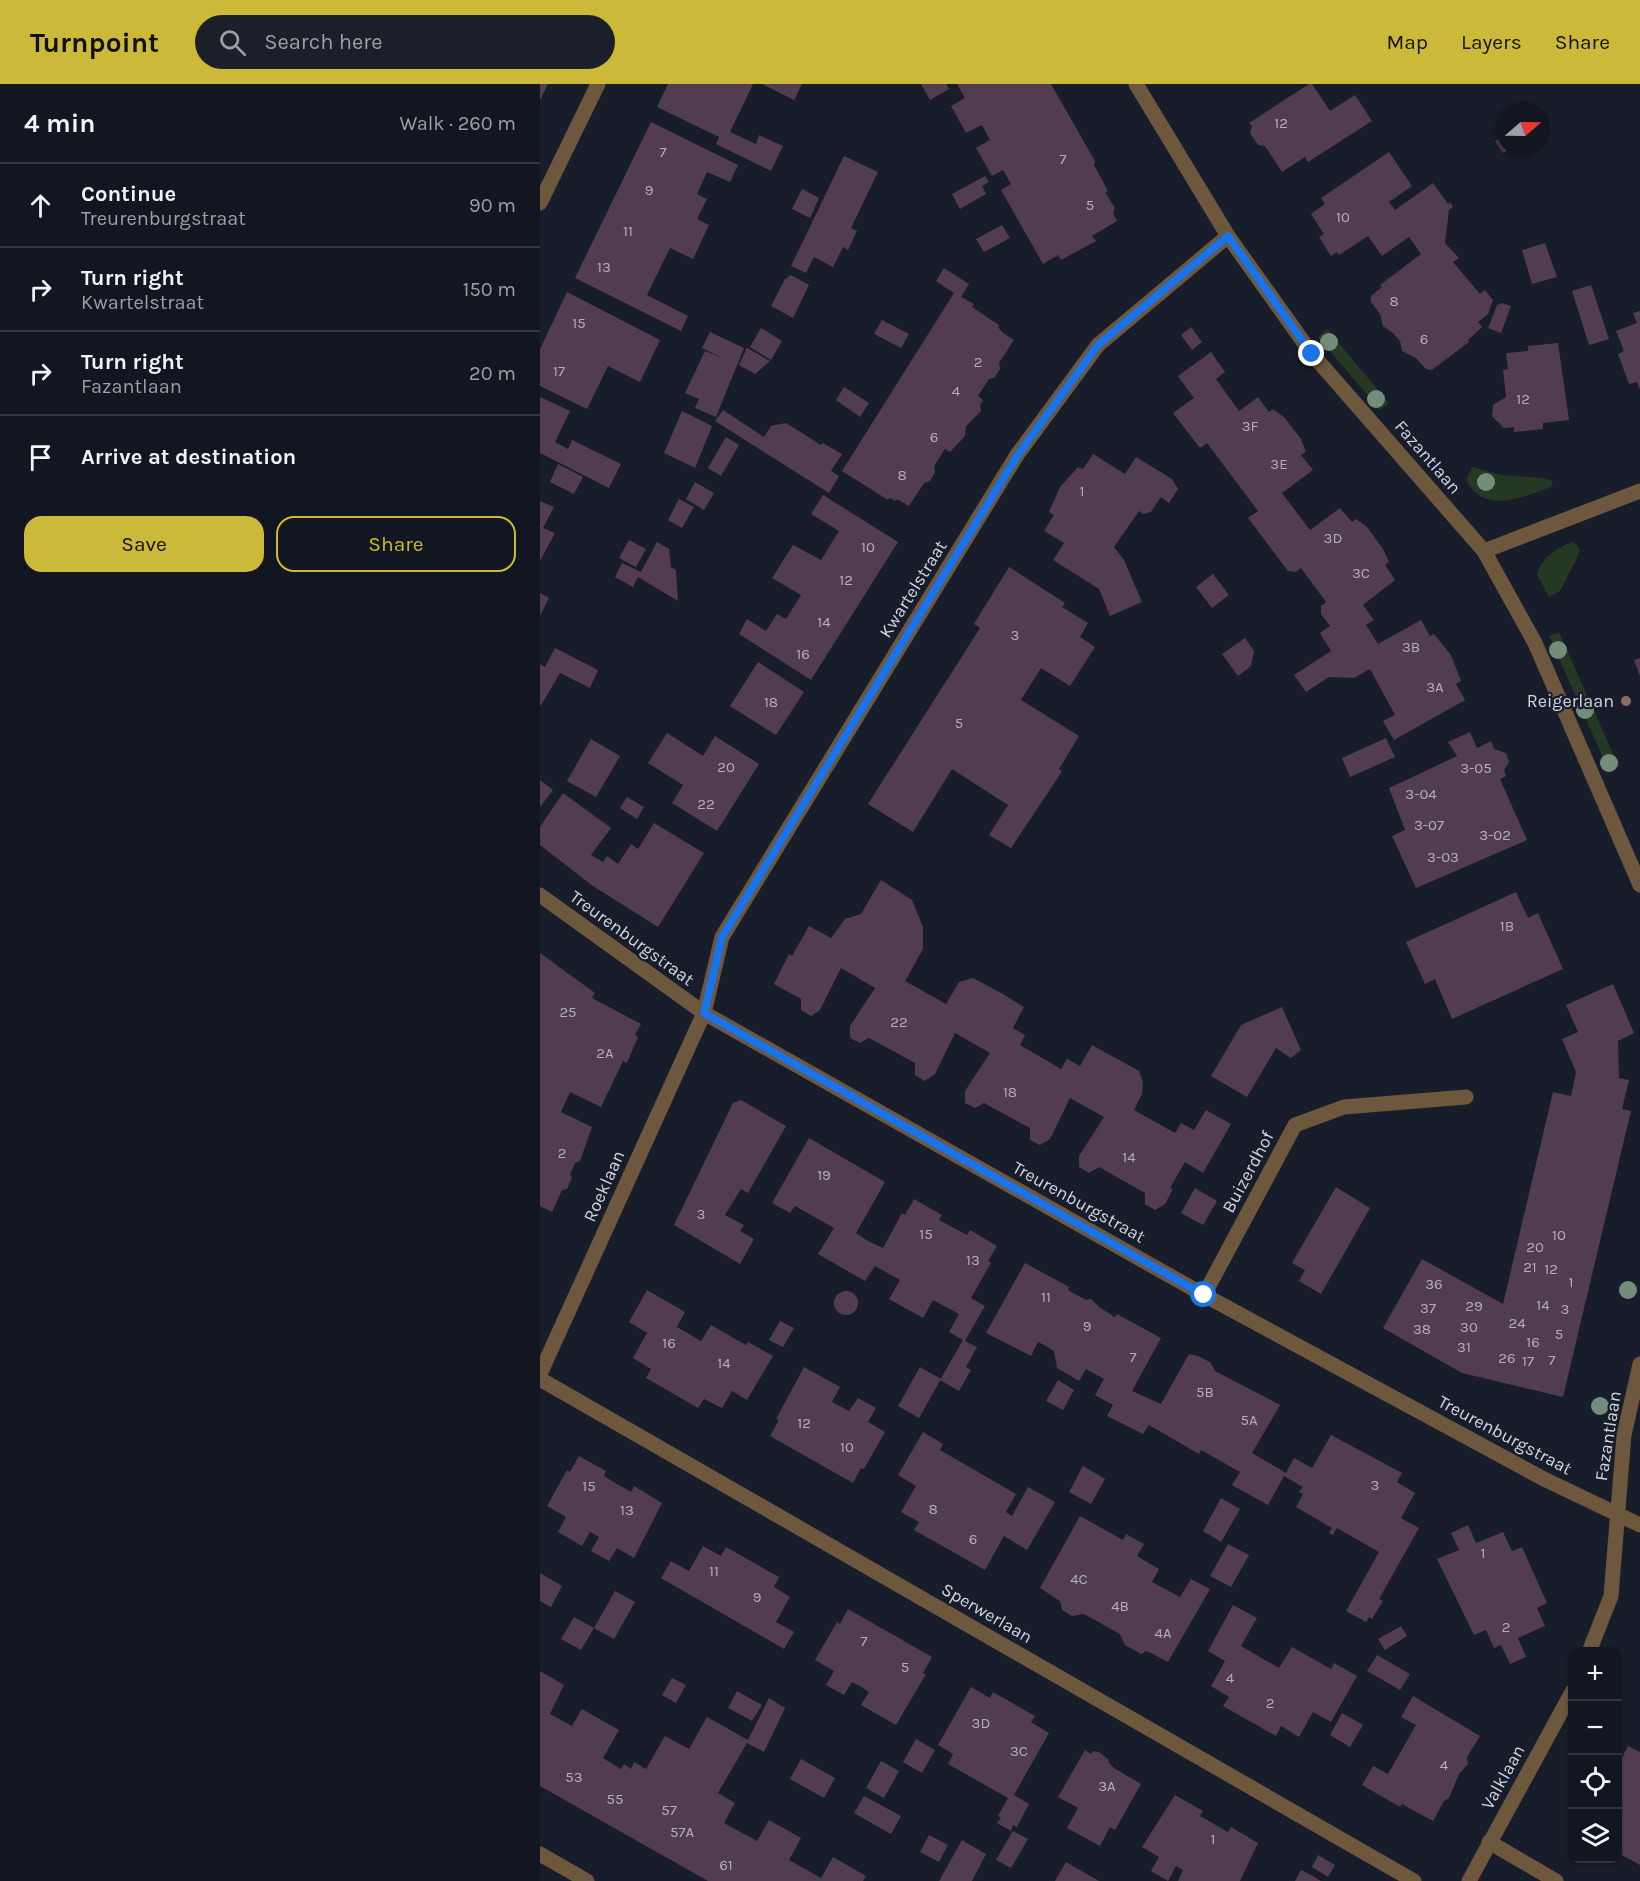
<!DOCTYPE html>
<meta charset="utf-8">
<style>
:root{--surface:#121620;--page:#1b1f29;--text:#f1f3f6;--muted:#9c9fa5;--line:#31353e;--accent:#ccb939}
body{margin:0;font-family:Karla,sans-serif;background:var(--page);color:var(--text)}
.controls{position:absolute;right:18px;bottom:18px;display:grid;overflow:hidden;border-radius:12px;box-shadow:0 2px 4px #0004}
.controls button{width:54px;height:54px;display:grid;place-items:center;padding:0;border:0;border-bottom:2px solid var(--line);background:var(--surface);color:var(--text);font:30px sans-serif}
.compass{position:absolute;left:956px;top:18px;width:54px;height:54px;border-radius:50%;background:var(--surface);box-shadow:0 2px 4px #0004;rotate:70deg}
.stop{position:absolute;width:18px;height:18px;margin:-14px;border:4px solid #1a73e8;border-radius:50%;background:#fff}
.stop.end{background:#1a73e8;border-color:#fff;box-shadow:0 2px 6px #0008}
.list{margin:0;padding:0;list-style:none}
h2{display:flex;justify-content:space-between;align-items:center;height:78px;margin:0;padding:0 24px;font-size:26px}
h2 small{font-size:20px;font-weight:400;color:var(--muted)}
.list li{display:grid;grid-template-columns:39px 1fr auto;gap:18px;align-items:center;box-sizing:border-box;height:84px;padding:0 24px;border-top:2px solid var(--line)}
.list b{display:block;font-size:22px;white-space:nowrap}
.list p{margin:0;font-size:20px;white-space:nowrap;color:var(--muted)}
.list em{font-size:20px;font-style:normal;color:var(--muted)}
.actions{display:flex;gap:12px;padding:18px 24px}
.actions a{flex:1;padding:14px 0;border:2px solid var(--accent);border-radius:18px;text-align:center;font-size:21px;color:var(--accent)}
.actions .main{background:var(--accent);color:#111}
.icon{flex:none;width:33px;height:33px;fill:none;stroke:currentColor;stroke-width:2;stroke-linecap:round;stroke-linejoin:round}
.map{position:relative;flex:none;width:1100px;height:1797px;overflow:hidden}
header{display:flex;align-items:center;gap:36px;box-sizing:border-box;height:84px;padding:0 30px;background:var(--accent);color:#111}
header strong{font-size:28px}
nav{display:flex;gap:33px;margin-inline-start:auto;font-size:21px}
.search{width:420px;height:54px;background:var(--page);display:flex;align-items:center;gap:15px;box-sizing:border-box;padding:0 21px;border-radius:33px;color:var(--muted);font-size:22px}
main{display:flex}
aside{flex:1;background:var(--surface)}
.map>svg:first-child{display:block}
.green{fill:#253823}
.building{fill:#523c52}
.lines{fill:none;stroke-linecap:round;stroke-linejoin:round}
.minor{stroke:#6d573d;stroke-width:15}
.tertiary{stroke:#6d573d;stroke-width:15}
.tree{fill:#748d7a}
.route{stroke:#1a73e8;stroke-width:8}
.education-dot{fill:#8d6e63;stroke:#181d2b;stroke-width:2}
.labels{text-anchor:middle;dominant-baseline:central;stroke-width:4.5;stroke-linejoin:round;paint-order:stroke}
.number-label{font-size:15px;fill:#b1afbc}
.street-label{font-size:18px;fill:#d1d5df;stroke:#181d2b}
.poi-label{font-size:18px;fill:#d1d5df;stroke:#181d2b;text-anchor:end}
</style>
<header>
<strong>Turnpoint</strong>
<div class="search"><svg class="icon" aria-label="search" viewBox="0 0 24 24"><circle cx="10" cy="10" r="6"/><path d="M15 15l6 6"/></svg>Search here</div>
<nav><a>Map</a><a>Layers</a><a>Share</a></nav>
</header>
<main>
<aside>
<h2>4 min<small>Walk · 260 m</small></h2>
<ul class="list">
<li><svg class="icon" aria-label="ahead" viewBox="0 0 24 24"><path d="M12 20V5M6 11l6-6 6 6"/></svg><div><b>Continue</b><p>Treurenburgstraat</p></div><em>90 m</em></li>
<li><svg class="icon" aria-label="right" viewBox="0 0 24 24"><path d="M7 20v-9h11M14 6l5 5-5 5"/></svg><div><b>Turn right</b><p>Kwartelstraat</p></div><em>150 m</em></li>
<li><svg class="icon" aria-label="right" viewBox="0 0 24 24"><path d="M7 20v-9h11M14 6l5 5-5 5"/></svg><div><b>Turn right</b><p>Fazantlaan</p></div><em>20 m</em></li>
<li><svg class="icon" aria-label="arrive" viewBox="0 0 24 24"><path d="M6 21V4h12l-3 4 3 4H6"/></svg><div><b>Arrive at destination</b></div></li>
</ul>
<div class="actions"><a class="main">Save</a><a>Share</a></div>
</aside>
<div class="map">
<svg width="1100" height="1797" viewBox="0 0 1100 1797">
<rect width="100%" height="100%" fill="#181d2b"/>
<path class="green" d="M787 245 849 319 840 326 778 253Z
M932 383 961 391 1004 394 1013 397 1011 403C983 413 945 432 926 396Z
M1032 458 1037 461 1040 466 1038 472 1020 507 1009 513 997 491C1002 473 1015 465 1032 458Z
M1019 548 1079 683 1069 687 1009 552Z"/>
<path class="building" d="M0 0H8L0 16Z
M128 0H213L190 48 216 60 219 51 243 62 231 87 176 60 179 53 117 23Z
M222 0H262L254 16Z
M381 0H406L409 5 390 16Z
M417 0H511L555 77 554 81 568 107 565 108 575 124 573 129 577 137 552 152 556 157 521 176 518 171 503 180 461 106 471 100 463 86 452 92 436 64 450 56 442 41 426 49 411 22 425 14Z
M769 0H772L790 27 815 11 832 37 768 78 765 73 742 88 725 62 718 61 710 49 712 42 709 39Z
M111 38 198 81 190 98 167 88 157 110 167 115 157 135 169 141 153 175 130 164 107 211 148 232 141 247 35 194Z
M965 50V63H972L963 69 955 57Z
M849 68 872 102 849 118 855 126 893 99 908 120 910 118 913 123 909 126 905 159 919 174 913 178 940 210 945 206 953 216 948 230 938 238 942 243 928 256 929 258 892 286 886 285 876 274 862 267 860 257 853 249 843 242 840 230 831 218V212L842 203 840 201 881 170 869 153 842 172 828 152 799 171 797 168 791 172 779 153 784 150 771 130 785 120 781 114Z
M304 72 338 88 311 144 317 147 308 166 303 163 293 183 274 173 266 189 251 182Z
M445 92 449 98 442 102 446 110 420 125 412 110Z
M262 105 279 114 270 134 252 125Z
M462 141 470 154 444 168 436 155Z
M1005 159 1017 193 992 200 982 166Z
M404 184 429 200 421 213 434 220 432 223 459 241 458 243 462 248 474 256 459 279 460 285 454 294 449 295 438 312 443 316 440 321 441 327 426 342 425 352 410 368 405 365 394 382 395 388 390 397 384 399 369 422 357 415 356 417 350 414 348 416 302 387 414 209 396 197Z
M251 191 269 201 253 234 231 222 245 195Z
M1051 201 1069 255 1049 261 1032 207Z
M27 208 120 256 100 298 68 282 47 325 0 302V265Z
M962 219 971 222 961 249 948 244 957 221Z
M1100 227V306L1097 298 1089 300 1078 270 1084 267 1076 247 1097 239 1093 229Z
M342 236 369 250 361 264 334 250Z
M651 243 662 258 652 266 641 251Z
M221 244 242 257 231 276 210 263Z
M170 248 204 264 176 333 155 324 159 315 145 309 165 267 185 275 162 264Z
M1018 259 1029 336 1003 339V345L974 348V343L964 344 952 332 953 321 966 313 963 286 968 285 966 269 988 267V262Z
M207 264 230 277 215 290 199 281Z
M671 268 685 288 676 295 699 327 718 313 729 328 733 325 744 333 761 355 766 368 761 371 773 386 742 409 770 446 800 424 812 438 816 435 827 443 843 465 849 478 845 481 855 496 823 521 834 536 826 541 838 560 881 536 890 552 894 550 911 571 921 597 916 600 925 616 854 656 843 637 855 631 830 585 814 594 789 593 766 608 754 591 791 567 780 549 790 542 781 530V522L786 518 761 484 756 488 748 487 708 434 718 427 667 359 660 364 633 329 654 314 638 292Z
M304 303 329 319 320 333 296 316Z
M0 313 30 327 15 358 28 365 32 356 81 380 69 404 0 369Z
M183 326 224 353 231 342 246 339 281 361 283 359 302 370 291 387 299 392 289 409 175 337Z
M142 327 172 342 155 384 124 369Z
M186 353 199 361 181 392 168 384Z
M553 370 585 390 596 373 632 395 638 405 629 419 621 413 611 428 603 430 599 427 574 463 584 476 602 518 570 532 559 505 513 476 524 459 504 447 514 431 509 428 520 403 538 383 543 385Z
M18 380 43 393 34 410 10 398Z
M155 398 174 409 164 426 146 415Z
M283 411 358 458 271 596 199 550 207 535 226 547 237 530 246 535 261 511 232 494 253 461 281 476 299 447 271 430Z
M139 415 154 423 142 444 128 436Z
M0 417 14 423 3 444 15 449 0 477Z
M89 456 106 465 96 483 79 474Z
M117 458 129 465 131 483 136 486 138 517 98 493 93 503 75 493 82 479 101 488Z
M469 483 525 519 522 523 548 539 540 553 555 563 530 602 501 584 481 616 539 652 519 685 522 687 519 692 471 764 449 751 468 721 412 685 373 748 328 720 440 544 434 540Z
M673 490 689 511 672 524 656 503Z
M0 509 9 514 0 532Z
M705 554 714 567 711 582 698 592 682 570Z
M15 564 58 586 50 604 20 589 0 623V580L5 583Z
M1100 574V592L1094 576Z
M218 578 264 608 236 651 190 622Z
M930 648 937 664 951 657 954 665 966 669 969 678 964 686 966 692 960 695 987 756 876 804 852 752 865 746 849 704 917 672 908 658Z
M127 649 163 672 175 652 219 680 177 747 132 719 143 701 108 679Z
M846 654 855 673 810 693 802 674Z
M51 655 80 672 56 713 27 697Z
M0 696 13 706 0 723Z
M23 709 71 744 51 771 63 778 67 772 78 780 91 760 98 765 114 739 164 769 118 843 53 802 0 761V743Z
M87 713 104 723 97 735 80 724Z
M341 796 372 816 383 843V865L365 897 406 920 419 898 433 894 461 909 484 923 473 944 485 951 480 961 521 985 527 975 540 982 552 961 599 987 603 998 602 1010 594 1026 635 1049 641 1039 654 1046 666 1026 691 1040 663 1089 645 1078 630 1104 633 1105 625 1120 615 1126 605 1120V1109L559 1083 549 1089 539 1083V1072L564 1033 530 1014 510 1055 500 1061 490 1056V1044L444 1019 435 1024 425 1019V1007L450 969 415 949 395 990 385 997 375 991V979L329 954 320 959 310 954V942L335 904 301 884 280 926 271 932 261 926V915L234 900 249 870 252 872 269 842 291 854 305 835 321 830Z
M976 808 988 834 998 829 1023 885 912 935 895 895 885 900 866 858Z
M0 869 55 909 52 914 101 940 95 951 98 953 87 979 83 977 61 1023 30 1008 21 1028 52 1043 40 1077 35 1079 30 1090 32 1094 27 1105 22 1106 12 1128 0 1122Z
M1073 900 1094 949 1078 957 1079 994 1089 996 1082 1025 1091 1027 1023 1313 922 1289 843 1244 882 1175 963 1220 1013 1008 1031 1012 1036 988 1022 955 1038 948 1026 921Z
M742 923 761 966 751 974 736 964 707 1013 671 992 701 941Z
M201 1016 246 1042 208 1109 201 1105 185 1131 204 1141 200 1147 214 1155 200 1180 134 1141 193 1019Z
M269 1054 345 1098 316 1149 328 1157 343 1164 362 1129 365 1131 374 1115 402 1131 399 1136 427 1151 430 1146 457 1162 448 1177 451 1179 431 1214 445 1222 425 1257 437 1263 426 1283 431 1286 419 1307 400 1296 423 1256 409 1248 419 1230 393 1216 383 1234 349 1215 360 1196 335 1182 325 1197 278 1170 294 1144 255 1122 250 1129 232 1119Z
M796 1103 830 1124 781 1210 759 1197 765 1186 752 1179Z
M655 1104 677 1117 663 1141 641 1129Z
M485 1179 529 1203 528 1206 533 1209 546 1216 551 1215 559 1223 575 1233 577 1230 621 1254 592 1307 621 1320 649 1270 658 1272 670 1278 675 1287 740 1321 712 1369 746 1389 754 1374 772 1384 791 1351 862 1389 857 1398 875 1409 861 1434 879 1444 839 1515 843 1517 832 1535 829 1533 826 1538 806 1527 839 1468 797 1444 793 1451 789 1449 792 1444 756 1423 763 1410 759 1408 763 1403 744 1392 728 1421 692 1401 700 1388 661 1366 659 1370 609 1341 603 1350 567 1332 573 1321 555 1311 564 1295 546 1285 539 1297 517 1284 514 1267 504 1261 498 1258 491 1272 446 1249Z
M107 1206 145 1228 137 1243 161 1257 171 1241 206 1261 208 1258 233 1272 207 1316 192 1307 182 1324 164 1315 158 1324 106 1294 111 1285 93 1274 107 1249 89 1238Z
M294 1219a12 12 0 1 1 24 0a12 12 0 1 1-24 0Z
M240 1237 254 1244 243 1263 229 1256Z
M264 1283 300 1303 292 1318 309 1327 318 1314 336 1324 328 1338 345 1348 324 1385 321 1384 313 1399 230 1352 239 1336 236 1335Z
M380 1283 401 1295 379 1334 358 1322Z
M518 1296 534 1306 523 1326 506 1317Z
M383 1348 403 1360 400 1366 476 1410 466 1428 472 1432 488 1403 515 1418 487 1466 464 1452 445 1486 374 1446 379 1438 361 1428 376 1402 358 1391Z
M39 1372 66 1387 64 1392 77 1400 91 1408 94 1402 122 1419 94 1474 77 1464 69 1477 51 1467 59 1453 50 1448 42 1462 18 1448 26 1433 7 1422 27 1386 30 1388Z
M543 1382 565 1395 551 1420 529 1408Z
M681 1414 700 1425 681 1458 663 1447Z
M540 1432 583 1456 586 1450 604 1460 597 1472 619 1485 612 1498 640 1513 651 1495 670 1505 628 1578 611 1569 606 1567 601 1570 585 1561 580 1550 544 1530 532 1532 522 1526 520 1517 500 1504Z
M928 1441 936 1459 963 1448 972 1467 982 1463 1007 1519 997 1524 1005 1542 978 1554 986 1573 970 1580 961 1561 954 1564 946 1546 934 1551 897 1475 919 1466 911 1449Z
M688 1460 709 1471 691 1503 670 1492Z
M163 1462 181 1472 186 1463 239 1493 234 1503 250 1513 236 1538 254 1548 244 1565 121 1494 131 1477 149 1487Z
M0 1489 22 1502 11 1523 0 1517Z
M75 1507 95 1518 74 1555 54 1544 41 1566 21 1555 34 1533 54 1544Z
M693 1521 717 1534 701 1562 739 1584 752 1563 791 1585 794 1579 817 1592 791 1638 773 1628 759 1653 741 1642 736 1652 683 1622 689 1613 671 1602 685 1577 668 1567Z
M308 1525 392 1573 383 1589 386 1590 356 1641 321 1621 329 1608 320 1602 312 1598 304 1611 286 1601 294 1587 275 1576 297 1538 300 1540Z
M861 1542 867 1552 845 1566 838 1555Z
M837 1571 870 1590 860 1606 827 1587Z
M0 1587 24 1601 10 1630 32 1642 42 1625 79 1646 63 1674 81 1685 84 1680 91 1685 94 1678 106 1685 125 1652 149 1665 167 1633 208 1656 229 1614 245 1624 224 1668 207 1659 178 1709 195 1719 184 1739 217 1757 229 1736 261 1754 249 1776 281 1794 293 1773 326 1792 323 1797H168L0 1702Z
M132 1594 146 1601 136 1619 122 1611Z
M431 1603 450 1614 453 1608 495 1632 491 1638 509 1649 474 1711 489 1720 477 1743 473 1741 471 1747 457 1739 461 1734 458 1732 468 1714 408 1680 413 1670 398 1661Z
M197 1607 222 1621 212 1637 188 1624Z
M873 1612 940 1652 927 1673 928 1680 919 1690 909 1714 904 1717 893 1737 862 1720 860 1723 822 1701 833 1682 848 1690 876 1641 861 1633Z
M802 1629 823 1641 810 1663 790 1651Z
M376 1655 395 1666 382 1689 363 1678Z
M1088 1662 1100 1668V1781L1078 1769V1681Z
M545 1666 551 1670 553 1667 559 1668 569 1676 568 1678 574 1684 601 1700 575 1746 570 1743 560 1762 527 1744 538 1724 518 1713Z
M261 1675 295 1694 284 1714 250 1695Z
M341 1677 359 1687 344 1714 326 1704Z
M635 1711 663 1727 660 1732 688 1748 691 1743 718 1759 700 1797H638L643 1786 636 1782 628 1797 611 1787 619 1773 602 1763Z
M324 1712 361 1732 351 1750 314 1729Z
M473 1747 488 1755 471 1784 456 1776Z
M389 1751 408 1761 399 1778 380 1768Z
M422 1756 446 1770 432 1797H399Z
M778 1771 795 1781 788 1793 772 1783Z
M526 1778 545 1789 559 1797H515Z
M761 1786 773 1792 781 1797H755Z"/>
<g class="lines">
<path class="minor" d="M596 0 688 152 772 270 944 467 995 559 1100 801
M0 119 58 0
M944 467 1100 407
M0 811 164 929 664 1211 1004 1395 1100 1441
M664 1211 755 1041 804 1023 926 1013
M0 1290 164 929 182 853 477 371 558 261 688 152
M0 1295 874 1797
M1049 1568 1071 1512 1084 1351 1100 1280
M949 1758 1016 1797
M929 1797 1032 1608"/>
<path class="tertiary" d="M0 1770 47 1797"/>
</g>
<g class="tree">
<circle cx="789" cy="258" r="9"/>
<circle cx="836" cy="315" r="9"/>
<circle cx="946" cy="398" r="9"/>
<circle cx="1018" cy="566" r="9"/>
<circle cx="1045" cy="626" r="9"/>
<circle cx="1069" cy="679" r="9"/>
<circle cx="1088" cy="1206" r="9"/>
<circle cx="1060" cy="1322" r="9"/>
</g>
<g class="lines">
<path class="route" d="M664 1211 164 929 182 853 477 372 558 261 688 152 772 270"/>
</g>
<circle class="education-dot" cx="1086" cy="617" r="6"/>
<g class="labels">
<g class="number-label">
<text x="741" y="39">12</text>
<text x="123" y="68">7</text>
<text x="523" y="75">7</text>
<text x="109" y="106">9</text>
<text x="550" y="121">5</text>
<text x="803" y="133">10</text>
<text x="88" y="147">11</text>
<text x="64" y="183">13</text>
<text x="854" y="217">8</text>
<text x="39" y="239">15</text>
<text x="884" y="255">6</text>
<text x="438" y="278">2</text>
<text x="19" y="287">17</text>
<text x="416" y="307">4</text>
<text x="983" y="315">12</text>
<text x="710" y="342">3F</text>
<text x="394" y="353">6</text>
<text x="739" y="380">3E</text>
<text x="362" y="391">8</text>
<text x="542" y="407">1</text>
<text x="793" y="454">3D</text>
<text x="328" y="463">10</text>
<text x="821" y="489">3C</text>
<text x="306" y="496">12</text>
<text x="284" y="538">14</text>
<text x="475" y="551">3</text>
<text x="871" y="563">3B</text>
<text x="263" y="570">16</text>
<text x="895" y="603">3A</text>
<text x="231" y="618">18</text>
<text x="419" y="639">5</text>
<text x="186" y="683">20</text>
<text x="936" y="684">3-05</text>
<text x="881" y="710">3-04</text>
<text x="166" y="720">22</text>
<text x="889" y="741">3-07</text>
<text x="955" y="751">3-02</text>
<text x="903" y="773">3-03</text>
<text x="967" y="842">1B</text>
<text x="28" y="928">25</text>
<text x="359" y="938">22</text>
<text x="65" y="969">2A</text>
<text x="470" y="1008">18</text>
<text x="22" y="1069">2</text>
<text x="589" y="1073">14</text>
<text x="284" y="1091">19</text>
<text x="161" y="1130">3</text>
<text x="386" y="1150">15</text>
<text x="1019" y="1151">10</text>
<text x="995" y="1163">20</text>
<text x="433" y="1176">13</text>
<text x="990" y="1183">21</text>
<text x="1011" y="1185">12</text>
<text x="1031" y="1198">1</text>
<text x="894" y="1200">36</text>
<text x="506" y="1213">11</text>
<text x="1003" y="1221">14</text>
<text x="934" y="1222">29</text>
<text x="888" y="1224">37</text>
<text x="1025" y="1225">3</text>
<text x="977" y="1239">24</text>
<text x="547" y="1242">9</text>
<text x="929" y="1243">30</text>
<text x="882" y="1245">38</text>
<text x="1019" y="1250">5</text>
<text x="993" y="1258">16</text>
<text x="129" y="1259">16</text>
<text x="924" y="1263">31</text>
<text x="593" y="1273">7</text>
<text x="967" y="1274">26</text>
<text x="1012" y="1276">7</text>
<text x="988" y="1277">17</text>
<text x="184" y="1279">14</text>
<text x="665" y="1308">5B</text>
<text x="709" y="1336">5A</text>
<text x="264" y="1339">12</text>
<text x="307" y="1363">10</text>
<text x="835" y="1401">3</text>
<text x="49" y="1402">15</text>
<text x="393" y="1425">8</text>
<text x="87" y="1426">13</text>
<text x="433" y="1455">6</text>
<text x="943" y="1469">1</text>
<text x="174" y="1487">11</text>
<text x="539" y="1495">4C</text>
<text x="217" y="1513">9</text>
<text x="580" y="1522">4B</text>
<text x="966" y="1543">2</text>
<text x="623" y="1549">4A</text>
<text x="324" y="1557">7</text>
<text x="365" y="1583">5</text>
<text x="690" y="1594">4</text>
<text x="730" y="1619">2</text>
<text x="441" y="1639">3D</text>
<text x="479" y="1667">3C</text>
<text x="904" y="1681">4</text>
<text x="34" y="1693">53</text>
<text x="567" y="1702">3A</text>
<text x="75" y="1715">55</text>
<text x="129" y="1726">57</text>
<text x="142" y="1748">57A</text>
<text x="673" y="1755">1</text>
<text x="186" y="1781">61</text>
</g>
<g class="street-label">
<text transform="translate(888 373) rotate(49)">Fazantlaan</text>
<text transform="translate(373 505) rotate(-58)">Kwartelstraat</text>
<text transform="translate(92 854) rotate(36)">Treurenburgstraat</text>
<text transform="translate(708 1088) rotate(-62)">Buizerdhof</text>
<text transform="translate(64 1102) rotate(-66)">Roeklaan</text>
<text transform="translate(539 1118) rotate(29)">Treurenburgstraat</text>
<text transform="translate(965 1351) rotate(28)">Treurenburgstraat</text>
<text transform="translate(1068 1352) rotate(-81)">Fazantlaan</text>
<text transform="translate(447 1529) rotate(30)">Sperwerlaan</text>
<text transform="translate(963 1693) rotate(-61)">Valklaan</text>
</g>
<g class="poi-label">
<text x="1074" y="617">Reigerlaan</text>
</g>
</g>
</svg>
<div class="controls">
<button>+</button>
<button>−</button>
<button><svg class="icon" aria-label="locate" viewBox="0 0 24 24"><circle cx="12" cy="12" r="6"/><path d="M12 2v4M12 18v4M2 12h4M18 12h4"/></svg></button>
<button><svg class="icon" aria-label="layers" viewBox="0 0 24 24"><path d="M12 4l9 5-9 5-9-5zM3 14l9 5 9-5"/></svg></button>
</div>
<svg class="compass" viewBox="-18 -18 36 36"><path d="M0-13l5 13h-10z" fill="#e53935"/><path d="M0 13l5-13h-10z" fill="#9c9fa5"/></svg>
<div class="stop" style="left:664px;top:1211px"></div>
<div class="stop end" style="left:772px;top:270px"></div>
</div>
</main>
